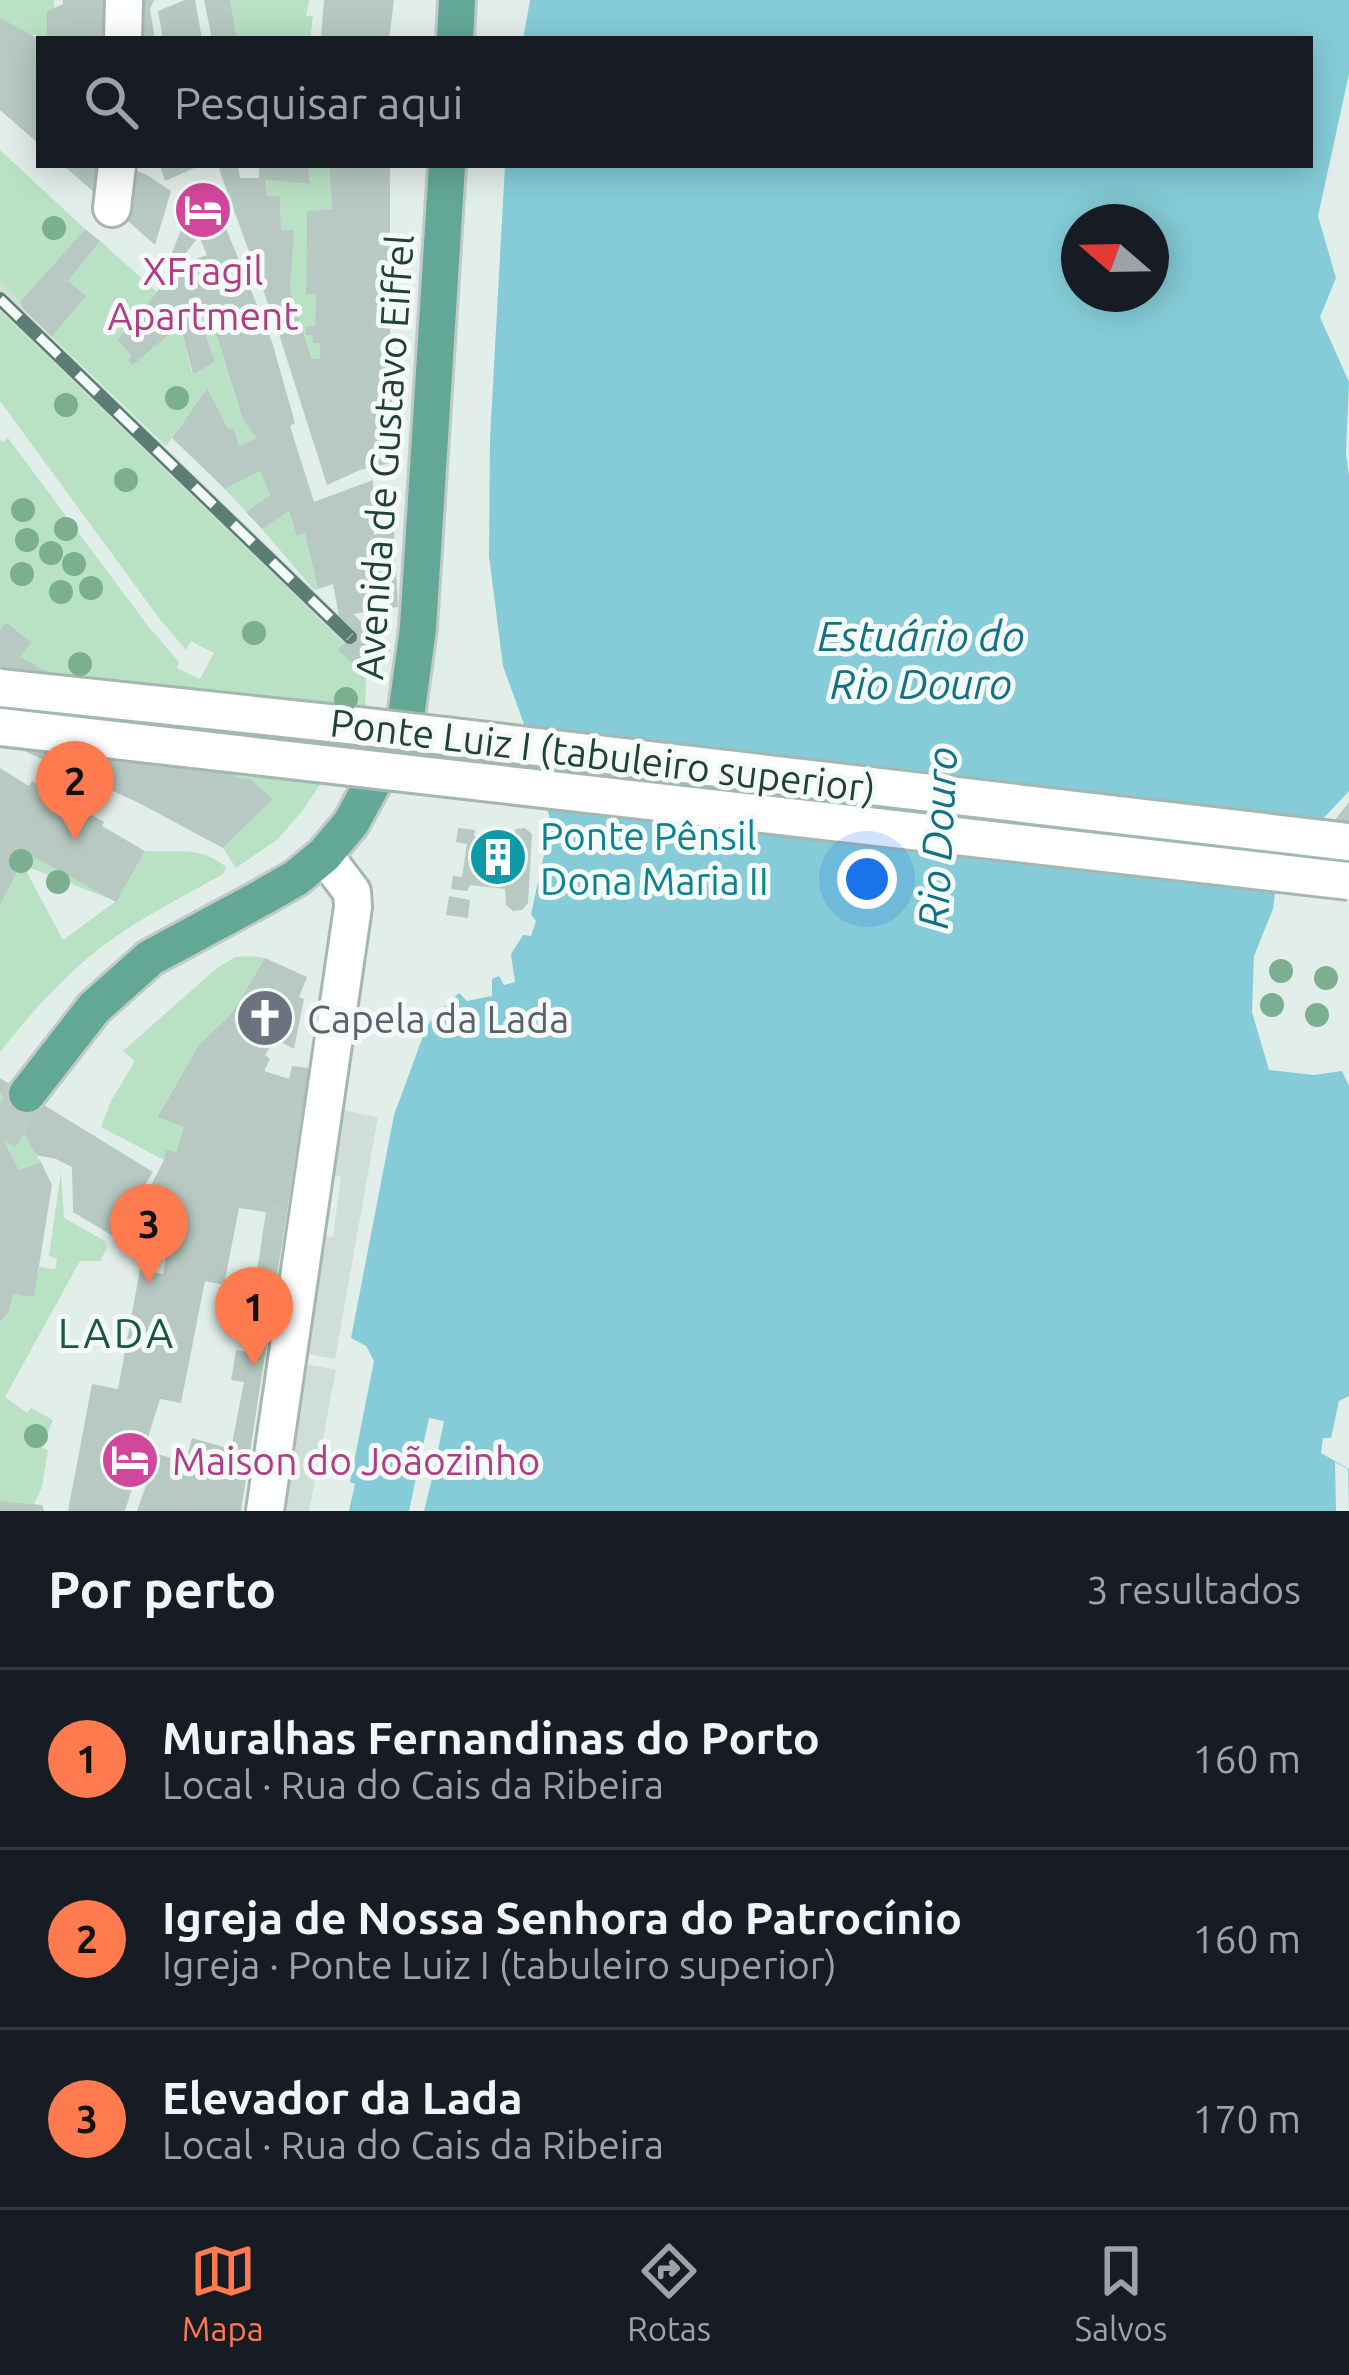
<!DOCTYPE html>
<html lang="pt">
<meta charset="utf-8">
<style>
:root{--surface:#171b24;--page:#242831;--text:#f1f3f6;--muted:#9ea1a6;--line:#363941;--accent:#ff7a4f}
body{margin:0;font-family:Ubuntu,sans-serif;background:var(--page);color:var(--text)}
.compass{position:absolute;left:1061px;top:204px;width:108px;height:108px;border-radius:50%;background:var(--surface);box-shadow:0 6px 30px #0003;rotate:290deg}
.you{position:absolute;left:867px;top:879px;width:42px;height:42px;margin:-30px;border:9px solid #fff;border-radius:50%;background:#1a73e8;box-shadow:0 0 0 18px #1a73e833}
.badge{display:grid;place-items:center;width:78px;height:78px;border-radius:50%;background:var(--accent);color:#111;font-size:39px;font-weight:700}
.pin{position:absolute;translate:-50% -99px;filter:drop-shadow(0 3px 6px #0008)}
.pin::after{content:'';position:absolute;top:63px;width:42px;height:36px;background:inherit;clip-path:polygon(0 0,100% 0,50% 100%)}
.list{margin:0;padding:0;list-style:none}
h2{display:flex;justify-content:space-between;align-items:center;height:156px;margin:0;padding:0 48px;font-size:51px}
h2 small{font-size:39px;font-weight:400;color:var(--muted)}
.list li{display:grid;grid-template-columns:78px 1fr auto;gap:36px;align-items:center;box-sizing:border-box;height:180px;padding:0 48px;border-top:3px solid var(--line)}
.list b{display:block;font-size:45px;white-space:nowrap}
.list p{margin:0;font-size:39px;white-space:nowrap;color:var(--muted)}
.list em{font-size:39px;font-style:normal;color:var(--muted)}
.icon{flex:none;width:66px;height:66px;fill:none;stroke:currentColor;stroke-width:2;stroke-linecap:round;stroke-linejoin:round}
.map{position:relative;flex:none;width:1349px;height:1511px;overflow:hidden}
.search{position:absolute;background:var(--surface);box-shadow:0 6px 30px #0003;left:36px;right:36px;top:36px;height:132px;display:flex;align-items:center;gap:30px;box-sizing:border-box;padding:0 42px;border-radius:0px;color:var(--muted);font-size:45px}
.sheet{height:696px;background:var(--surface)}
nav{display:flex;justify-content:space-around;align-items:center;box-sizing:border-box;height:168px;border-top:3px solid var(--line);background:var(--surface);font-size:33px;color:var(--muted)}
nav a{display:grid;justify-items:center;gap:6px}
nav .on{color:var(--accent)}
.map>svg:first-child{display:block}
.built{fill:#d0ded8}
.green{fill:#b9e1c4;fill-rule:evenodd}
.water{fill:#85ccd8;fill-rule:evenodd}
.pier{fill:#e2eee9}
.building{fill:#b7c9c2;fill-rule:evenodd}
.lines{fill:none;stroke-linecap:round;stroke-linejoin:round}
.minor-tunnel{stroke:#bbcbc6;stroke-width:36;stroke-dasharray:36 18;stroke-linecap:butt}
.major-tunnel{stroke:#bbcbc6;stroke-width:36;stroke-dasharray:36 18;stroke-linecap:butt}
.minor-casing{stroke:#a4b7b0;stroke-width:42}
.major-casing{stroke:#c1cac7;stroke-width:42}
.minor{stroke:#fff;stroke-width:36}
.major{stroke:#63a896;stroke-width:36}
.tram{stroke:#5b7d74;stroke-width:3}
.rail-casing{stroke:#5b7d74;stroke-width:14}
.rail{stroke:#f4faf7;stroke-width:9;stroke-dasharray:27;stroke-linecap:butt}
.minor-bridge-casing{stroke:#a4b7b0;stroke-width:42;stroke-linecap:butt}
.minor-bridge{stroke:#fff;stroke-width:36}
.tree{fill:#7baf90}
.labels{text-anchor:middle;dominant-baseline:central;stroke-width:10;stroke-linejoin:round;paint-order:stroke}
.hotel-label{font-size:39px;fill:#b23c85;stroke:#f4faf7}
.street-label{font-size:39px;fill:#204138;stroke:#f4faf7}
.culture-label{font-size:39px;fill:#0d838f;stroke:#f4faf7;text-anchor:start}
.worship-label{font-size:39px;fill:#5b616d;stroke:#f4faf7;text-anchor:start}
.water-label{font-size:42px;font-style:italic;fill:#147184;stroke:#f4faf7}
.neighbourhood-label{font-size:42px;letter-spacing:3px;fill:#1a5647;stroke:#f4faf7}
</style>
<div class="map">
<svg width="1349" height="1511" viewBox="0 0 1349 1511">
<rect width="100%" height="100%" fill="#e2eee9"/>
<path class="built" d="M0 281 20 302 23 310 340 616 355 631 364 623 391 650 366 676 343 643 304 604 0 311Z
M341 1110 378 1117 335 1359 303 1353 321 1236 333 1237 341 1177 331 1175Z
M307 1364 336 1370 309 1511H285Z"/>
<path class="green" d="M0 0H54V8L47 11V39L21 31 0 18Z
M230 0H309L306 16H313L310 39H237Z
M0 150 85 229 20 302 0 281Z
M308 165H329L332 209 307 211 306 294H316L315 325 306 326V334L313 335V343H320V358L312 359 290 291 293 230H281L280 197 267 196V180L309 184Z
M100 241 157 292 117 340 131 355 128 361 134 364 180 325 192 374 215 362 196 307 207 304 243 420 256 438 239 446 234 428 228 429 206 389 166 446 52 337 85 297 68 281Z
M0 311 304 604 344 644 366 676 365 718 302 811 278 839 236 868 223 848 273 799 234 777 246 763 62 679 20 657 31 641 7 622 0 630V440L3 442 8 438 148 626 179 662 177 668 200 679 214 653 191 641 186 650 159 618 0 401Z
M260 471 270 495 246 512 225 489Z
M289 511 297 535 305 533 318 589 314 590 262 529Z
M0 839 124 888 145 851C176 853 201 845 226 867L223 874C186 895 146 915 111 940 68 971 33 1010 0 1052ZM23 865 115 901V902L63 940Z
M250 956 265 958 232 1013 199 1045 157 1116 184 1127 176 1152 166 1150 164 1160 101 1127 111 1101 135 1061 123 1051 217 968 235 957Z
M0 1092 36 1155 41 1162 19 1170 0 1134Z
M61 1172 64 1218 105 1241 107 1248 100 1261H80L5 1397 27 1413 31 1408 53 1420 42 1447 48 1450 42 1487 34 1504 0 1501V1322L9 1312 13 1294 34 1296 39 1267 55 1269 57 1259 49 1256Z"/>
<path class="water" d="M530 0H1349V74L1318 216 1336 278 1320 317 1349 382 1346 453 1349 476V791L1319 823 1284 821 1273 909 1254 956 1252 1012 1269 1070 1314 1075 1342 1071 1349 1086V1396L1339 1401 1331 1438H1323L1321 1453 1349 1469V1511H349L355 1484 350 1482 374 1361 366 1346 351 1338 394 1115 426 1028 435 1015 459 993 467 1001 492 996V979L499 976 504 985 515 982 511 954 523 935 531 936 536 921 531 914 551 823 529 738 503 666 489 556 490 439 505 165H1310V39H523ZM1079 222H1151V294H1079Z"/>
<path class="pier" d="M429 1418 444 1421 432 1479 424 1511H409Z
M1335 1462 1348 1469 1349 1511H1336Z"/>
<path class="building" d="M63 0H115L114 39H47V11L63 4Z
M132 0H154L150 9 155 39H131Z
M185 0H195L202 39H163L158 11Z
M204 0H230L237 39H212Z
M324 0H394L389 39H321Z
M0 18 39 39V144L0 110Z
M63 165H109L105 202Z
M160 165H201L165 181Z
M228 165H238L240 178H259V165H308L310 184 266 180 267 196H280L281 230H294L290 291 312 359 320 358V343H313V335H306L305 326 315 325 316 294H306L307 211 332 209 329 165H390V368H393L390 463 360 470 327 485 278 331 219 169Z
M125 166 147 175 171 191 155 245 119 213Z
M199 183 208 184 272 342 295 423 290 426 314 502 373 480 374 535 394 531 398 607 353 614 391 650 366 676 338 650 355 631 339 616 333 584 318 589 305 533 297 536 289 511 262 529 246 512 270 495 260 471 225 489 172 438 207 388 228 429 234 428 239 446 256 438 243 420 207 304 196 307 215 362 193 374 180 325 133 365 128 361 131 355 117 340 157 292ZM199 236 207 255 176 266Z
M85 229 100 241 68 281 86 296 52 337 23 309 20 302Z
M6 622 32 642 20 657 62 679 247 763 234 777 250 779 273 799 223 848 139 803 22 750 0 733V630Z
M0 768 29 786 32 781 104 822 102 826 145 851 116 902 27 853 0 904Z
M1349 802V827L1331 825Z
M458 828 475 830 474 836 510 841 516 829 525 828 532 834 528 903 522 910 513 911 506 905 505 889 470 885 467 891 451 889 453 876 462 877 467 844 456 842Z
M449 896 470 900 468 918 446 915Z
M265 958 307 977 299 997 304 999 294 1049 275 1039 265 1055 270 1059 264 1071 289 1079 292 1066 309 1068 241 1511H137L157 1454 186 1462 192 1438 231 1449 244 1382 231 1380 236 1350 245 1352 266 1212 239 1208 224 1285 205 1281 181 1403 160 1399 125 1511H68L92 1384 118 1389 140 1270 163 1274 175 1199 150 1187 164 1160 166 1150 176 1152 184 1127 157 1117 199 1045 232 1013Z
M0 1078 153 1172 113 1236 73 1212 72 1167 56 1159 36 1155 0 1092Z
M0 1134 19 1170 41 1162 52 1185 34 1297 13 1294 9 1312 0 1322Z
M0 1501 42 1505 44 1511H0Z"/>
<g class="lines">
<path class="minor-tunnel" d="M265 1222 281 1225
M255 1286 275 1289"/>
<path class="major-tunnel" d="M0 1138 27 1094"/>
<g class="minor-casing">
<path id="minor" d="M123 39 124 0
M112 208 117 165
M265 1511 353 907 352 892 324 855"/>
</g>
<g class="major-casing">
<path id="major" d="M455 39 457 0
M392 752 1349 863
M27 1094 94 1008 150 958 261 898 296 878 324 855 351 823 405 724 418 628 447 165"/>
</g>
<use href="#minor" class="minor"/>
<use href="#major" class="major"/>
<path class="tram" d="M0 717 1349 871"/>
<g class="rail-casing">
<path id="rail" d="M0 299 350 637"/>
</g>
<use href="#rail" class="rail"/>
<g class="minor-bridge-casing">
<path id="minor-bridge" d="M0 688 367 727 1349 842
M0 727 1349 881"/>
</g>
<use href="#minor-bridge" class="minor-bridge"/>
</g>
<g class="tree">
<circle cx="54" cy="228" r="12"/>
<circle cx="177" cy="398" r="12"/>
<circle cx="66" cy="405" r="12"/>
<circle cx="126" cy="480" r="12"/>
<circle cx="23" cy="510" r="12"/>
<circle cx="66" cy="529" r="12"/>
<circle cx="27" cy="540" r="12"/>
<circle cx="51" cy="553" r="12"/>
<circle cx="74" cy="564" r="12"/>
<circle cx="22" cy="574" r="12"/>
<circle cx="91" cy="588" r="12"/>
<circle cx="61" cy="592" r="12"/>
<circle cx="254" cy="633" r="12"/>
<circle cx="80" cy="664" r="12"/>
<circle cx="346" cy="699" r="12"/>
<circle cx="21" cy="861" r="12"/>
<circle cx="58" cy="882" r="12"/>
<circle cx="1281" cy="971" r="12"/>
<circle cx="1326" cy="978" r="12"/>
<circle cx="1272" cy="1005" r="12"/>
<circle cx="1317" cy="1015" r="12"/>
<circle cx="36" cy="1436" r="12"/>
</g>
<defs>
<g id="hotel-disc" transform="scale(3)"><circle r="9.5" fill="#d1479c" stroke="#f4faf7"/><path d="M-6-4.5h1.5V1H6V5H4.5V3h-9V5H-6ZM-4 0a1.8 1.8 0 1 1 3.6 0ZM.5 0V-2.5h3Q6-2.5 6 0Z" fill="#fff"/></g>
<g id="building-disc" transform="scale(3)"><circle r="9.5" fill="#0f9aa8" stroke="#f4faf7"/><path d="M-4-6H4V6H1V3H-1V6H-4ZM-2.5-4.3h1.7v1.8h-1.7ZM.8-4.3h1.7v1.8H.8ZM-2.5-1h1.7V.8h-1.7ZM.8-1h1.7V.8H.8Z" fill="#fff"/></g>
<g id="church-disc" transform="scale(3)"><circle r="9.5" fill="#6b7280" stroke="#f4faf7"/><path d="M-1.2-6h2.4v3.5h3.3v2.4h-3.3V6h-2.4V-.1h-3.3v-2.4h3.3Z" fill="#fff"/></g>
</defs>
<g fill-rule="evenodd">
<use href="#hotel-disc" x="203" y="210"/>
<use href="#building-disc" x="498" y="857"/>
<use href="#church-disc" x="265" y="1018"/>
<use href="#hotel-disc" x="130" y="1460"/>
</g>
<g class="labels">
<g class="hotel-label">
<text x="203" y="270">XFragil<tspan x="203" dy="45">Apartment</tspan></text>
<text x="172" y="1460" text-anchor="start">Maison do Joãozinho</text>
</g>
<g class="street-label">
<text transform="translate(384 457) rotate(-86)">Avenida de Gustavo Eiffel</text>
<text transform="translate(603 755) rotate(7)">Ponte Luiz I (tabuleiro superior)</text>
</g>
<g class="culture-label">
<text x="540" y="835">Ponte Pênsil<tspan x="540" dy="45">Dona Maria II</tspan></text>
</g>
<g class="worship-label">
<text x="307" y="1018">Capela da Lada</text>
</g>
<g class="water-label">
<text x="921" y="635">Estuário do<tspan x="921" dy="48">Rio Douro</tspan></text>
<text transform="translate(937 838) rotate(-87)">Rio Douro</text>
</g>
<g class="neighbourhood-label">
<text x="117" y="1332">LADA</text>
</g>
</g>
</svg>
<svg class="compass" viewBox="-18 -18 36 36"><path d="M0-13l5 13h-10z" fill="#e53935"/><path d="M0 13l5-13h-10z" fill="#9ea1a6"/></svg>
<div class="you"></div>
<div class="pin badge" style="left:254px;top:1366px">1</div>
<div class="pin badge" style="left:75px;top:840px">2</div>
<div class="pin badge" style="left:149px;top:1283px">3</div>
<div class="search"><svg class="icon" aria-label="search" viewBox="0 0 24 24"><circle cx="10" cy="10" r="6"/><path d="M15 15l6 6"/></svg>Pesquisar aqui</div>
</div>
<section class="sheet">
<h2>Por perto<small>3 resultados</small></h2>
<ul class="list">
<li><span class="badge">1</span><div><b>Muralhas Fernandinas do Porto</b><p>Local · Rua do Cais da Ribeira</p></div><em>160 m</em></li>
<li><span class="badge">2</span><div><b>Igreja de Nossa Senhora do Patrocínio</b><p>Igreja · Ponte Luiz I (tabuleiro superior)</p></div><em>160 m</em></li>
<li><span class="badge">3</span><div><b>Elevador da Lada</b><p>Local · Rua do Cais da Ribeira</p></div><em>170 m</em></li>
</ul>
</section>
<nav>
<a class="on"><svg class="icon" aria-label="map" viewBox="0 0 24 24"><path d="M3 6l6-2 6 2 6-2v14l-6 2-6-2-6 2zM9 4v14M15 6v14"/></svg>Mapa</a>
<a><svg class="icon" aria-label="directions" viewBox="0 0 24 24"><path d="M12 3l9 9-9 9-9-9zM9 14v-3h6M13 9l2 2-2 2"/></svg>Rotas</a>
<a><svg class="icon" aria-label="saved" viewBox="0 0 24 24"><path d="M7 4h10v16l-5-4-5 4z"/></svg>Salvos</a>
</nav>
